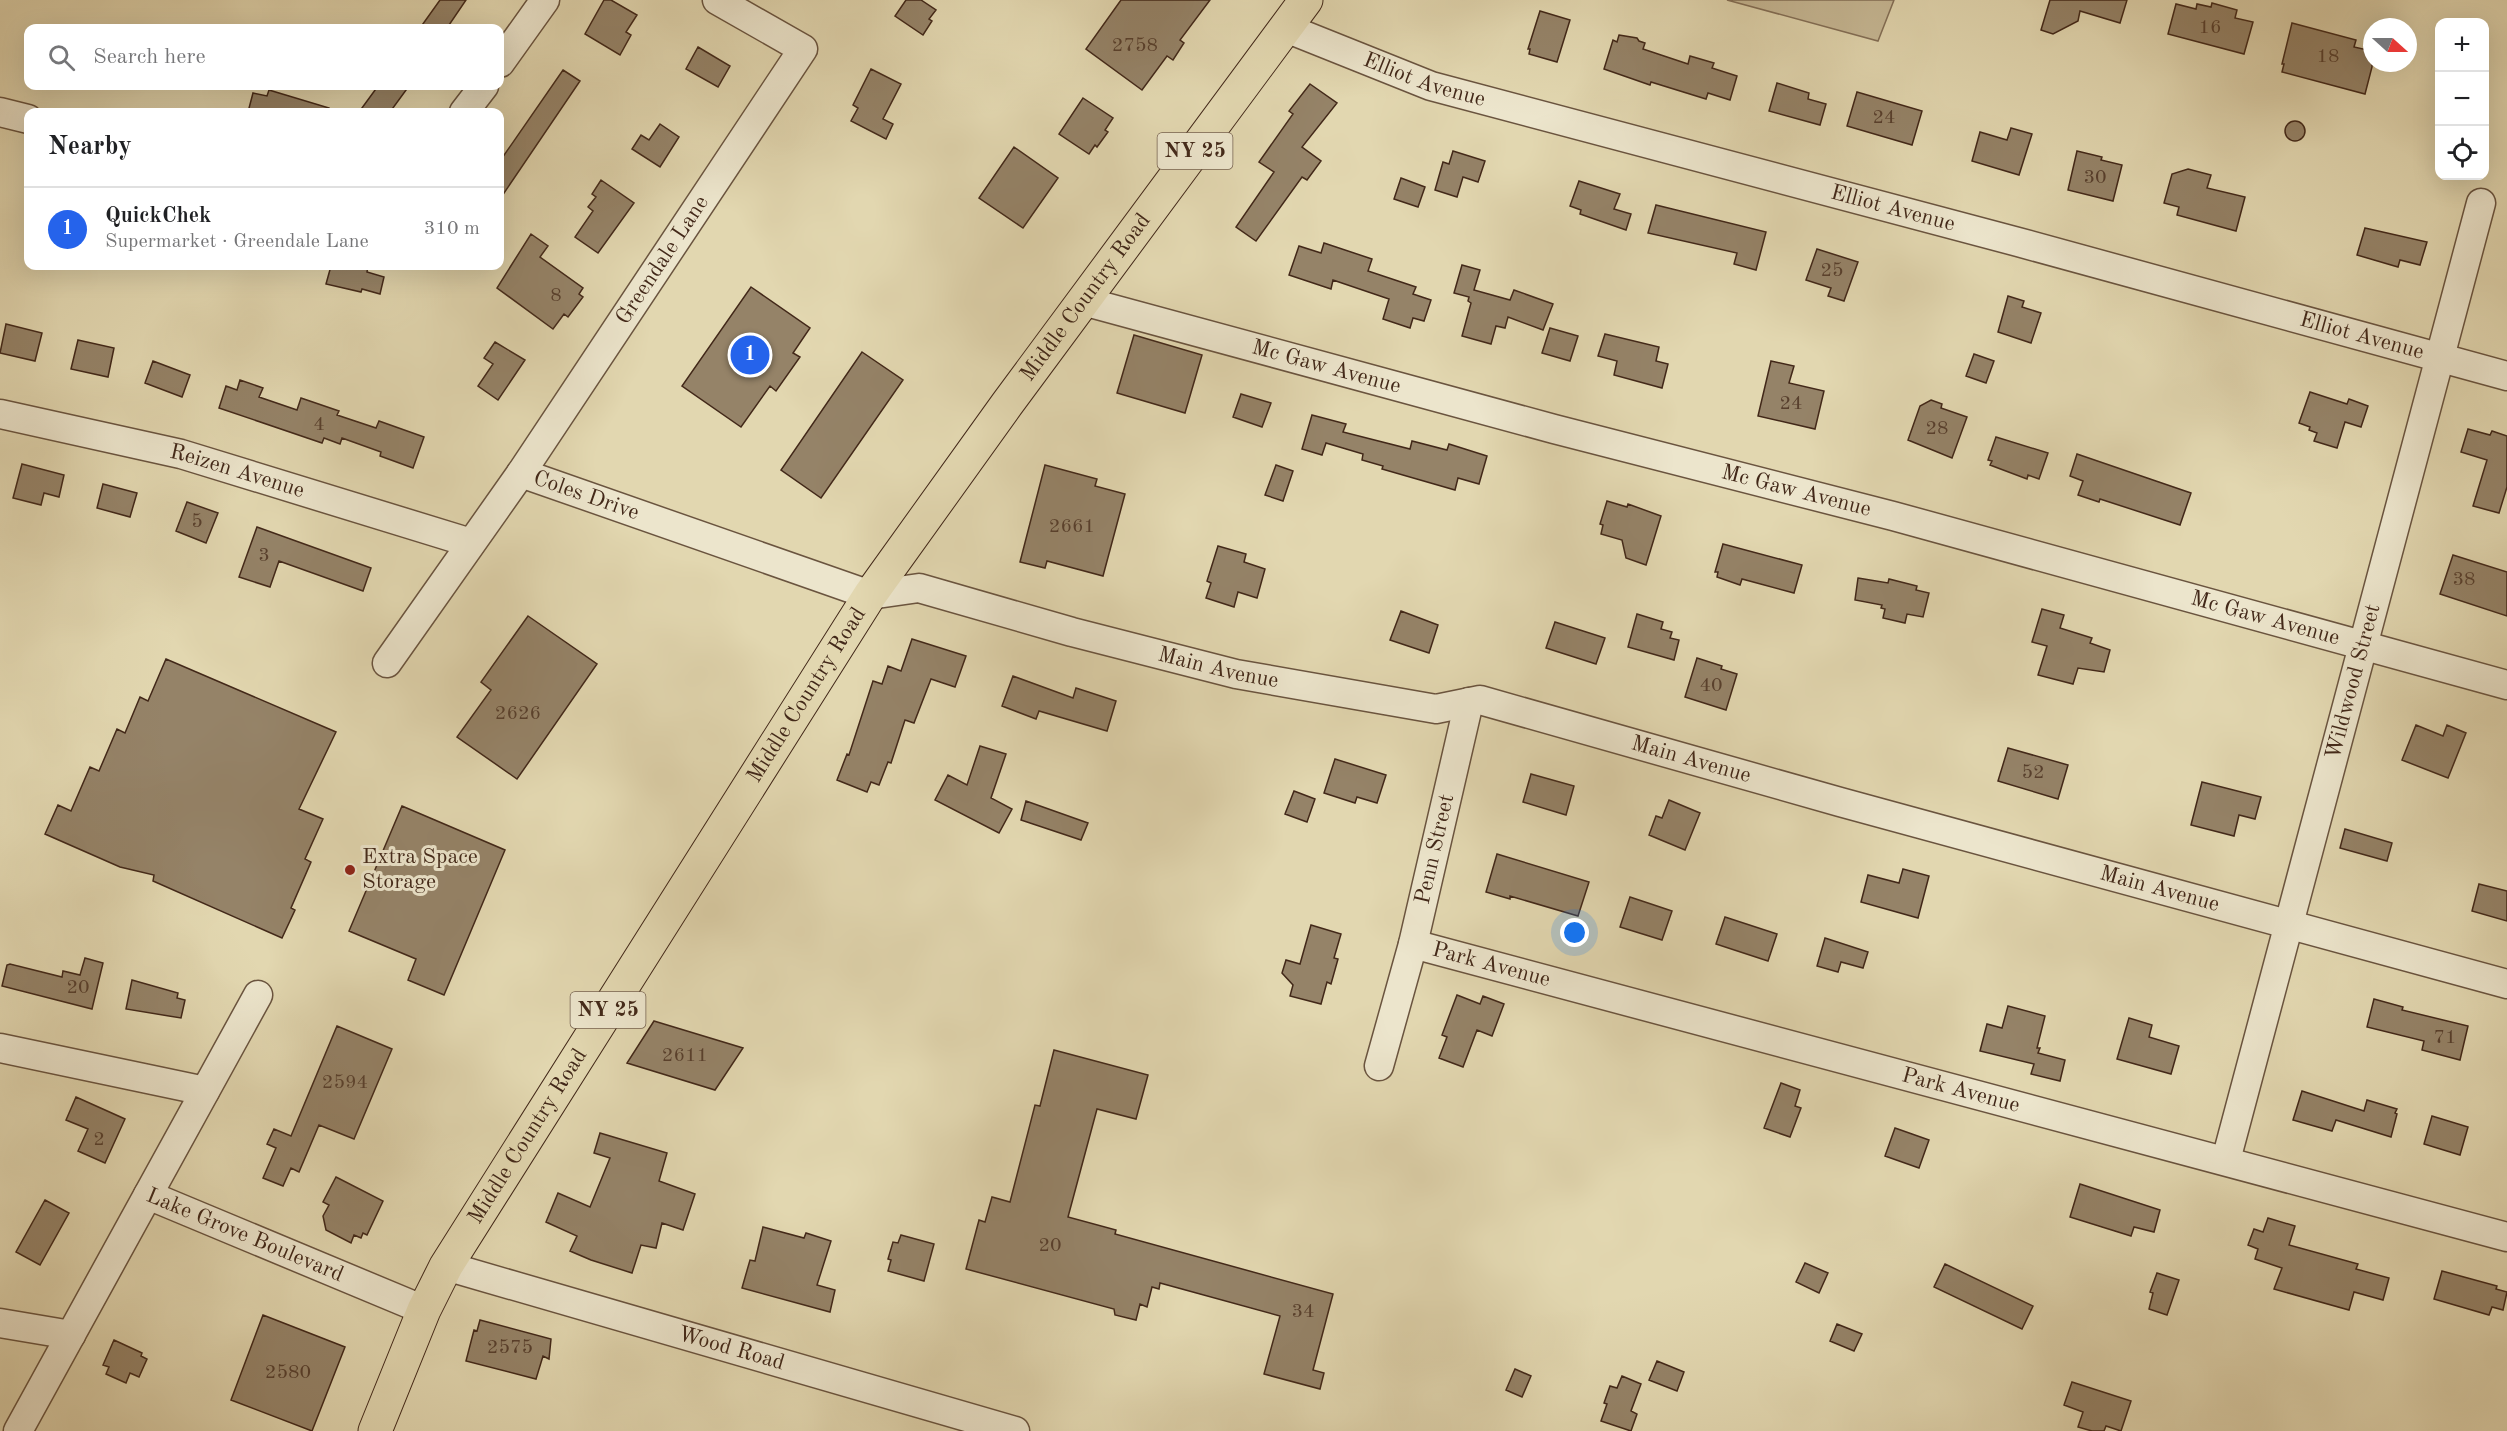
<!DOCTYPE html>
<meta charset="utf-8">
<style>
:root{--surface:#fff;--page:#f6f6f6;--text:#202124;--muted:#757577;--line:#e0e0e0;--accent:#2563eb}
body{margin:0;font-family:"Old Standard TT",serif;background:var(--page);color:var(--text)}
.controls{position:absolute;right:18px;top:18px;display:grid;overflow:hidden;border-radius:12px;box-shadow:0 6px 24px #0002}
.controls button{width:54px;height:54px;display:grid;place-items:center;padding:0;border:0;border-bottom:2px solid var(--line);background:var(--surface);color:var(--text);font:30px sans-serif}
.compass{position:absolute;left:2363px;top:18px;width:54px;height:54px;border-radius:50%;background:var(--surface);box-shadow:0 6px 24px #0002;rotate:111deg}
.you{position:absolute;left:1575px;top:933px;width:21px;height:21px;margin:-15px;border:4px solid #fff;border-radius:50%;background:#1a73e8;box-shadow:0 0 0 9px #1a73e833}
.badge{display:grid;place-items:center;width:39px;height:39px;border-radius:50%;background:var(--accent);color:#fff;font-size:20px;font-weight:700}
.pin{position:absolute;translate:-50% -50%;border:3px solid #fff;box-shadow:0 2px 6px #0006}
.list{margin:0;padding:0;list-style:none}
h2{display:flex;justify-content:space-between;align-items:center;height:78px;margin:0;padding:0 24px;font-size:26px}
h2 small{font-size:20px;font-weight:400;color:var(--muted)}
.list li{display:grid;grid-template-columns:39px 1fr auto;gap:18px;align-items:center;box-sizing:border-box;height:84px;padding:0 24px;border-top:2px solid var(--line)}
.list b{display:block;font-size:22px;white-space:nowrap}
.list p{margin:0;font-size:20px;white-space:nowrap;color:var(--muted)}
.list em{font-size:20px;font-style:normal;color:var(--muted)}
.icon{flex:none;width:33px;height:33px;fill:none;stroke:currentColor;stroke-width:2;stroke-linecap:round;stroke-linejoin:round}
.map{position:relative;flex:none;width:2507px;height:1431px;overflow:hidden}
.search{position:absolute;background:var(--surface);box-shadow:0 6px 24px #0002;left:24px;top:24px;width:480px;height:66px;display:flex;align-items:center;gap:15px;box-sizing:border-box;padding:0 21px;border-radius:12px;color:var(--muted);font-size:22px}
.panel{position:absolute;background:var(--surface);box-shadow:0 6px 24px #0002;left:24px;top:108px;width:480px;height:162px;border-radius:12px}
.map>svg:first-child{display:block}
.green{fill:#c7b996;stroke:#847058;stroke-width:1.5}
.building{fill:#958368;stroke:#422819;stroke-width:1.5}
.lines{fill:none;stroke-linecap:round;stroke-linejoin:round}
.minor-casing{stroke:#6a543f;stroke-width:31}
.major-casing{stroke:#422819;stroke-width:35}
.minor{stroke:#ece5cc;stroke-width:28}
.major{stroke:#e2d7b0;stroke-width:33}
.poi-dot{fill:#8f2418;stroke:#ece5cc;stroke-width:2}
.labels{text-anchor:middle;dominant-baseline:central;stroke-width:6;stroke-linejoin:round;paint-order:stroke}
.number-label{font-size:20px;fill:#573f2d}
.shield{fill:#ece5cc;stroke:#75614f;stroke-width:1.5}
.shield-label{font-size:21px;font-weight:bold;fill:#422819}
.street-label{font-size:22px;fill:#422819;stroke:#ece5cc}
.poi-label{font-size:22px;fill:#422819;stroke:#ece5cc;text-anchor:start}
</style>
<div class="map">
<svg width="2507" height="1431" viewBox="0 0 2507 1431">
<rect width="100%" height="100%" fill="#e2d7b0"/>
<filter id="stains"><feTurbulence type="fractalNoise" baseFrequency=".00333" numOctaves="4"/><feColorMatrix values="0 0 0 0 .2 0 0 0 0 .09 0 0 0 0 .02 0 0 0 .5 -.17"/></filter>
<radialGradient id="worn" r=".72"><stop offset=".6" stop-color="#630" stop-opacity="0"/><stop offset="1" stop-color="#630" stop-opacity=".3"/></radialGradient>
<path class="green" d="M1727 0H1894L1878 41Z"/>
<path class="building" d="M440 0H466L447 28H420Z
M604 0H611L637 15 626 32 631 35 620 55 585 34Z
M906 0H921L936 10 929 19 932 21 923 35 895 16Z
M1121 0H1210L1180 40 1184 43 1173 60 1167 56 1142 90 1086 49Z
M2050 0H2127L2120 23 2080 11 2078 21 2053 34 2041 30Z
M2212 3 2237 10 2235 18 2253 22 2244 54 2168 34 2176 4 2196 9 2197 4 2211 7Z
M1540 11 1570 20 1557 62 1529 54 1530 49H1528Z
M2292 23 2356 40 2354 47 2372 51V67L2365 94 2282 72 2284 64H2282Z
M1619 35 1637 38 1639 41 1645 43 1643 49 1688 64 1690 56 1714 63 1712 68 1737 76 1730 100 1708 93 1706 99 1651 82 1650 85 1604 69 1613 40 1617 42Z
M698 47 730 66 718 87 686 69Z
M871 69 901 84 883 119 893 124 886 139 851 121 858 108 853 105Z
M563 70 580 81 500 199V161Z
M1777 83 1809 93 1808 99 1826 104 1820 125 1769 111Z
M1310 84 1337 103 1302 147 1321 161 1307 180 1302 177 1256 241 1236 227 1274 172 1259 162 1293 114 1289 111Z
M378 86H409L390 112H359Z
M269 90 329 108 328 112H248L253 93 267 96Z
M1857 92 1922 111 1912 145 1847 126Z
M1083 98 1113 118 1105 130 1108 132 1097 147 1095 145 1089 154 1059 134Z
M2285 131a10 10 0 1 1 20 0a10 10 0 1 1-20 0Z
M660 124 679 137 660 167 632 149 641 135 649 140Z
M2011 128 2032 134 2019 175 1972 161 1980 132 2007 140Z
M1014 147 1058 178 1023 228 979 198Z
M1453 151 1485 161 1478 182 1463 177 1457 197 1435 190 1443 162 1449 164Z
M2077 151 2102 157 2101 160 2122 165 2113 201 2068 190Z
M2188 169 2211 175 2207 188 2245 197 2236 231 2177 215 2179 207 2164 203 2172 174Z
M1401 178 1425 187 1418 207 1394 199Z
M601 180 634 203 598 253 575 237 593 211 588 207 596 197 592 194Z
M1579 181 1620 194 1614 209 1631 214 1626 230 1580 214 1581 210 1570 206Z
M1656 205 1766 232 1756 270 1734 264 1737 253 1648 233Z
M2365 228 2427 242 2420 265 2400 260 2398 267 2357 255Z
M531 234 548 246 540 257 583 288 579 294 583 297 568 317 564 314 553 329 497 288Z
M1324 243 1372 259 1368 271 1416 287 1413 294 1431 300 1424 321 1413 318 1410 328 1383 319 1389 299 1333 280 1331 289 1289 275 1299 246 1321 253Z
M1817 249 1858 262 1844 301 1828 296 1831 288 1806 280Z
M1462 265 1480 270 1474 290 1510 300 1514 290 1553 304 1543 330 1508 317 1505 328 1496 326 1491 344 1462 336 1471 303 1468 301 1469 297 1454 293Z
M331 266H368L367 272 384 277 380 294 362 289 361 292 326 284Z
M751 287 810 328 793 353 800 357 776 391 770 386 741 427 682 386Z
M2008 296 2024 301 2022 307 2041 313 2031 343 1998 332Z
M6 324 42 333 35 361 0 353Z
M1550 328 1578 336 1570 361 1542 353Z
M1605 334 1659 347 1656 361 1668 364 1662 388 1614 375 1617 361 1598 356Z
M1134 335 1202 355 1185 413 1117 393Z
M78 340 114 348 108 377 71 369Z
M495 342 525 360 498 400 478 386 493 364 484 358Z
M862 352 903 380 821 498 781 470Z
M1974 354 1994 361 1986 383 1966 376Z
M153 361 190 375 182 397 145 383Z
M1771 361 1794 366 1789 383 1824 391 1815 429 1758 416Z
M240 380 263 388 259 397 297 410 301 398 339 411 337 415 376 428 379 421 424 437 413 468 380 456 381 452 342 438 340 444 324 438 322 443 219 408 226 386 237 390Z
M2310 392 2347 404 2349 399 2368 406 2361 427 2345 422 2337 448 2314 441 2317 433 2309 430 2310 427 2299 423Z
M1241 394 1271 403 1262 427 1233 417Z
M1931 400 1942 404 1941 408 1967 417 1952 458 1908 440 1920 406Z
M1312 415 1346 424 1343 432 1410 449 1412 441 1447 450 1449 444 1487 456 1479 484 1458 478 1455 490 1382 469 1383 466 1362 460 1363 454 1326 443 1322 455 1302 449Z
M2468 429 2490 435 2492 431 2507 436V487L2499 513 2473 506 2487 460 2461 452Z
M1996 437 2048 453 2039 479 2028 475 2027 479 1990 465 1992 461 1988 460Z
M2077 454 2191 493 2180 525 2100 499 2099 502 2078 495 2083 481 2070 476Z
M22 464 64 475 59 497 44 493 41 505 13 498Z
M1045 465 1097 479 1095 486 1125 494 1103 576 1047 561 1045 568 1020 562Z
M1276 465 1293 471 1283 501 1265 495Z
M103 484 137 493 130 517 97 508Z
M1607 501 1627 507 1628 504 1661 516 1646 565 1626 558 1622 540 1601 534 1603 525 1600 524Z
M187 502 218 513 206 543 176 531Z
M257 527 371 568 363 591 279 561 270 587 239 577Z
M1723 544 1802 565 1794 593 1742 579 1740 585 1717 577 1718 572H1715Z
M1218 546 1246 554 1244 562 1265 569 1257 598 1238 592 1234 607 1206 598 1211 583 1207 581Z
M2453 555 2507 572V616L2440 594Z
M1858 578 1888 583 1889 579 1917 586 1916 590 1929 593 1923 617 1907 614 1905 623 1883 618 1885 609 1881 608 1882 605 1855 600Z
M2042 609 2064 615 2060 628 2092 638 2090 643 2110 650 2104 672 2078 668 2073 684 2038 675 2047 646 2032 642Z
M1401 611 1438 625 1429 653 1390 640Z
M1637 614 1663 622 1661 629 1672 632 1670 638 1679 640 1674 660 1628 647Z
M528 616 597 664 517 779 457 737 491 690 481 682Z
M1555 622 1605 638 1596 664 1546 648Z
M912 639 966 656 955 687 931 679 914 723 905 720 891 763 888 762 879 785 871 782 867 792 837 780 847 754 849 755 873 681 882 684 888 666 901 671Z
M1697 658 1722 666 1721 669 1737 674 1726 710 1685 697Z
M166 659 336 732 299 809 323 819 305 859 311 862 291 908 295 910 282 938 153 881 154 875 120 867 45 834 58 805 71 811 90 767 99 771 117 729 125 733 140 697 148 701Z
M1013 676 1073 698 1076 688 1116 701 1107 731 1039 711 1036 719 1002 706Z
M2416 725 2443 736 2447 725 2466 733 2448 778 2402 760Z
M980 746 1006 754 991 798 1012 809 999 833 935 800 948 775 967 785Z
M2008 748 2068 765 2058 799 1998 781Z
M1335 759 1386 775 1377 803 1357 797 1355 803 1324 793Z
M1531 774 1574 786 1566 815 1523 802Z
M2202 782 2261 797 2255 819 2239 815 2234 836 2191 825Z
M1294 791 1315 799 1307 822 1285 814Z
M1669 800 1700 813 1685 850 1649 835 1656 816 1662 818Z
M1026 801 1088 823 1081 840 1021 820Z
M402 806 505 850 444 995 408 980 416 959 349 931Z
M2345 829 2392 843 2387 861 2340 848Z
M1497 854 1589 882 1578 916 1510 896V899L1486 892Z
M1903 869 1929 876 1918 918 1861 902 1868 875 1899 883Z
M2479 884 2507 891V921L2472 911Z
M1630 897 1672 911 1662 940 1620 927Z
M1725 917 1777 934 1768 961 1716 944Z
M1311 925 1341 934 1334 958 1338 959 1331 984 1327 982 1321 1004 1290 996 1293 985 1282 973 1286 960 1300 964Z
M1825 938 1868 952 1863 968 1841 962 1838 972 1817 966Z
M85 958 103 963 92 1009 2 986 7 965 10 964 62 977 63 971 80 975Z
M132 980 178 993 177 998 185 1000 181 1018 126 1009Z
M1457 995 1480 1004 1483 996 1504 1004 1492 1036 1477 1030 1463 1067 1439 1058 1447 1037 1442 1035Z
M2374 999 2403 1007 2402 1010 2468 1026 2460 1060 2422 1050 2424 1041 2367 1027Z
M2008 1006 2045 1016 2037 1048H2040L2038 1053 2065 1060 2060 1081 2031 1074 2034 1064 1980 1051 1987 1024 2002 1028Z
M2129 1018 2152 1025 2149 1037 2179 1046 2171 1074 2117 1059Z
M654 1021 743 1048 715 1090 627 1063Z
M337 1026 392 1049 354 1139 319 1125 299 1172 291 1168 283 1186 263 1178 276 1148 267 1144 274 1129 291 1136Z
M1054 1050 1148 1075 1136 1119 1097 1109 1068 1217 1116 1230 1115 1234 1333 1294 1313 1370 1324 1373 1320 1389 1264 1374 1280 1316 1160 1283 1159 1289 1152 1287 1147 1307 1140 1304 1136 1320 1115 1315 1114 1309 966 1269 979 1220 985 1222 992 1197 1010 1202 1035 1105 1040 1106Z
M1781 1083 1800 1090 1795 1106 1801 1108 1790 1137 1764 1128Z
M2302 1091 2364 1111 2367 1100 2397 1109 2395 1113 2397 1114 2391 1137 2336 1120 2332 1131 2293 1120Z
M76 1097 125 1119 105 1163 78 1151 88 1129 66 1120Z
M2432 1116 2468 1127 2460 1155 2424 1144Z
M1895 1128 1929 1140 1919 1168 1885 1156Z
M600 1133 667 1153 659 1181 695 1194 683 1230 662 1223 656 1248 641 1245 632 1273 591 1260 570 1251 577 1236 546 1222 558 1193 590 1207 610 1158 594 1153Z
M336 1177 383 1201 367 1235 363 1233 361 1238 354 1235 351 1243 326 1230 323 1216 329 1205 323 1202Z
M2080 1184 2160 1210 2154 1232 2134 1227 2131 1236 2070 1217Z
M45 1200 69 1213 40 1265 16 1252Z
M2268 1218 2295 1226 2289 1245 2358 1264 2356 1269 2389 1278 2383 1300 2354 1292 2349 1310 2274 1289 2282 1268 2255 1259 2258 1249 2248 1245 2254 1229 2263 1232Z
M763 1227 804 1238 806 1233 831 1241 817 1285 835 1290 830 1312 742 1288 750 1260 755 1261Z
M901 1235 934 1244 924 1281 888 1271 891 1260 888 1259 893 1242 898 1243Z
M1805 1263 1828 1273 1819 1293 1796 1282Z
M1945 1264 2033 1306 2022 1329 1934 1287Z
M2442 1271 2497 1286 2496 1289 2507 1292 2503 1310 2492 1307 2489 1315 2434 1299Z
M2157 1273 2179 1280 2167 1315 2149 1309 2153 1293 2150 1292Z
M263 1315 345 1347 312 1431 231 1400Z
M480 1320 551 1339 549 1359 543 1356 536 1379 466 1361 474 1330 477 1331Z
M1837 1324 1862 1334 1854 1351 1830 1341Z
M114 1340 142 1353 141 1356 147 1359 139 1377 130 1373 126 1383 106 1374 109 1367 103 1365Z
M1657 1361 1684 1372 1677 1391 1649 1380Z
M1515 1369 1531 1376 1522 1397 1506 1390Z
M1622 1376 1641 1384 1631 1411 1637 1414 1631 1431 1601 1421 1607 1404 1604 1403 1610 1386 1617 1388Z
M2072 1382 2131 1401 2121 1431 2106 1426 2104 1431H2092L2078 1427 2083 1412 2064 1405Z"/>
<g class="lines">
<g class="minor-casing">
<g id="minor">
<path id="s1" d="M1286 28 1431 86 2018 242 2507 376"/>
<path d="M500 63 545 0"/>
<path d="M0 112 28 119"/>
<path d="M464 112 484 86"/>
<path id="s2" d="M1083 301 1554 429 1893 516 2507 685"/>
<path id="s3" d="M0 414 181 454 471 543"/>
<path id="s4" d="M521 473 870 595 919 588 1072 632 1236 674 1436 709 1480 700 1840 802 2507 984"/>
<path id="s5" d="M387 663 521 473 803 49 717 0"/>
<path id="s6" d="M1413 944 2507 1237"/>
<path d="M0 1048 205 1091"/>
<path id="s7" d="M1379 1066 1413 944 1469 702"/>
<path id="s8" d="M2226 1160 2481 203"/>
<path id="s9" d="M148 1195 424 1310"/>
<path id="s10" d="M446 1266 1015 1431"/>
<path d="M0 1323 71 1335"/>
<path d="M18 1431 258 995"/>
</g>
</g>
<g class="major-casing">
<g id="major">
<path id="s11" d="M375 1431 424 1310 446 1266 870 595 1007 404 1306 0"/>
</g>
</g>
<use href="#minor" class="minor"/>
<use href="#major" class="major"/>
</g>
<circle class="poi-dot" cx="350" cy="870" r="6"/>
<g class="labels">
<g class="number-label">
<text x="2210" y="28">16</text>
<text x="1135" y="46">2758</text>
<text x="2328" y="57">18</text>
<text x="1884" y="118">24</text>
<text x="2095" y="178">30</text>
<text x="1832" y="271">25</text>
<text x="556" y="296">8</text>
<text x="1791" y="404">24</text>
<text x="319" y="425">4</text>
<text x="1937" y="429">28</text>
<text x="197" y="522">5</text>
<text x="1072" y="527">2661</text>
<text x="264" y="556">3</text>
<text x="2464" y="580">38</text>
<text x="1711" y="686">40</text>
<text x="518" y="714">2626</text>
<text x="2033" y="773">52</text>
<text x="78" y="988">20</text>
<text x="2445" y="1038">71</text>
<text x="685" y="1056">2611</text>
<text x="345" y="1083">2594</text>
<text x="99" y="1140">2</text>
<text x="1050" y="1246">20</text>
<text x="1303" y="1312">34</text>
<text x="510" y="1348">2575</text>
<text x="288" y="1373">2580</text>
</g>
<g class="shield">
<rect x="1157.5" y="133" width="75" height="36" rx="4.5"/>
<rect x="570.5" y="992" width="75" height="36" rx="4.5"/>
</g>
<g class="shield-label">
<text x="1195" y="151">NY 25</text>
<text x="608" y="1010">NY 25</text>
</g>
<g class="street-label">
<text stroke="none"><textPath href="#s1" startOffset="148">Elliot Avenue</textPath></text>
<text stroke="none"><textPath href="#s1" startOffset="634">Elliot Avenue</textPath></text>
<text stroke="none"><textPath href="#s5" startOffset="488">Greendale Lane</textPath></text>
<text stroke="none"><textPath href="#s11" startOffset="1341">Middle Country Road</textPath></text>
<text stroke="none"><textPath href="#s1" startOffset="1120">Elliot Avenue</textPath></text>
<text stroke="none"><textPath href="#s2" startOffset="252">Mc Gaw Avenue</textPath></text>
<text stroke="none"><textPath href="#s3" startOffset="244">Reizen Avenue</textPath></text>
<text stroke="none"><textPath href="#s2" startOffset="738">Mc Gaw Avenue</textPath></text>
<text stroke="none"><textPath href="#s4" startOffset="69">Coles Drive</textPath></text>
<text stroke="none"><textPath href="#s2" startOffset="1224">Mc Gaw Avenue</textPath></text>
<text stroke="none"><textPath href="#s4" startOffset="729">Main Avenue</textPath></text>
<text stroke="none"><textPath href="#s8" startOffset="495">Wildwood Street</textPath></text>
<text stroke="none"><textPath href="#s11" startOffset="855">Middle Country Road</textPath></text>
<text stroke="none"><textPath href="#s4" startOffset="1215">Main Avenue</textPath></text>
<text stroke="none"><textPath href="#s7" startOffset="224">Penn Street</textPath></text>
<text stroke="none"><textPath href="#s4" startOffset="1701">Main Avenue</textPath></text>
<text stroke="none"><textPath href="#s6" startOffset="81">Park Avenue</textPath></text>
<text stroke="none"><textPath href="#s6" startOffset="567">Park Avenue</textPath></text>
<text stroke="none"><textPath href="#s11" startOffset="333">Middle Country Road</textPath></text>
<text stroke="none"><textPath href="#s9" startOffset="105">Lake Grove Boulevard</textPath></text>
<text stroke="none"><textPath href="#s10" startOffset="297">Wood Road</textPath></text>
</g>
<g class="poi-label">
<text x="362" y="857">Extra Space<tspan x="362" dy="25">Storage</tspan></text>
</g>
</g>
<rect width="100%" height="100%" filter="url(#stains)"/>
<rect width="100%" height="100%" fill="url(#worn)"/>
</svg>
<div class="controls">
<button>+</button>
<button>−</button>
<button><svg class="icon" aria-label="locate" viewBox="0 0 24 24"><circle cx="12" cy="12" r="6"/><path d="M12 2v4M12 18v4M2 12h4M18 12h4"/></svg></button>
</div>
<svg class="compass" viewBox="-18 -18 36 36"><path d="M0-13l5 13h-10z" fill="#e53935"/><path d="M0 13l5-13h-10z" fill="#757577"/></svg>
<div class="you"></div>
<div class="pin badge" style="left:750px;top:355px">1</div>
<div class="search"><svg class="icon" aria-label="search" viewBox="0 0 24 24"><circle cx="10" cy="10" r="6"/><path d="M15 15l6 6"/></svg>Search here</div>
<section class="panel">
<h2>Nearby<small></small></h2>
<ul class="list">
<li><span class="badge">1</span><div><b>QuickChek</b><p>Supermarket · Greendale Lane</p></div><em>310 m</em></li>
</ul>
</section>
</div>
